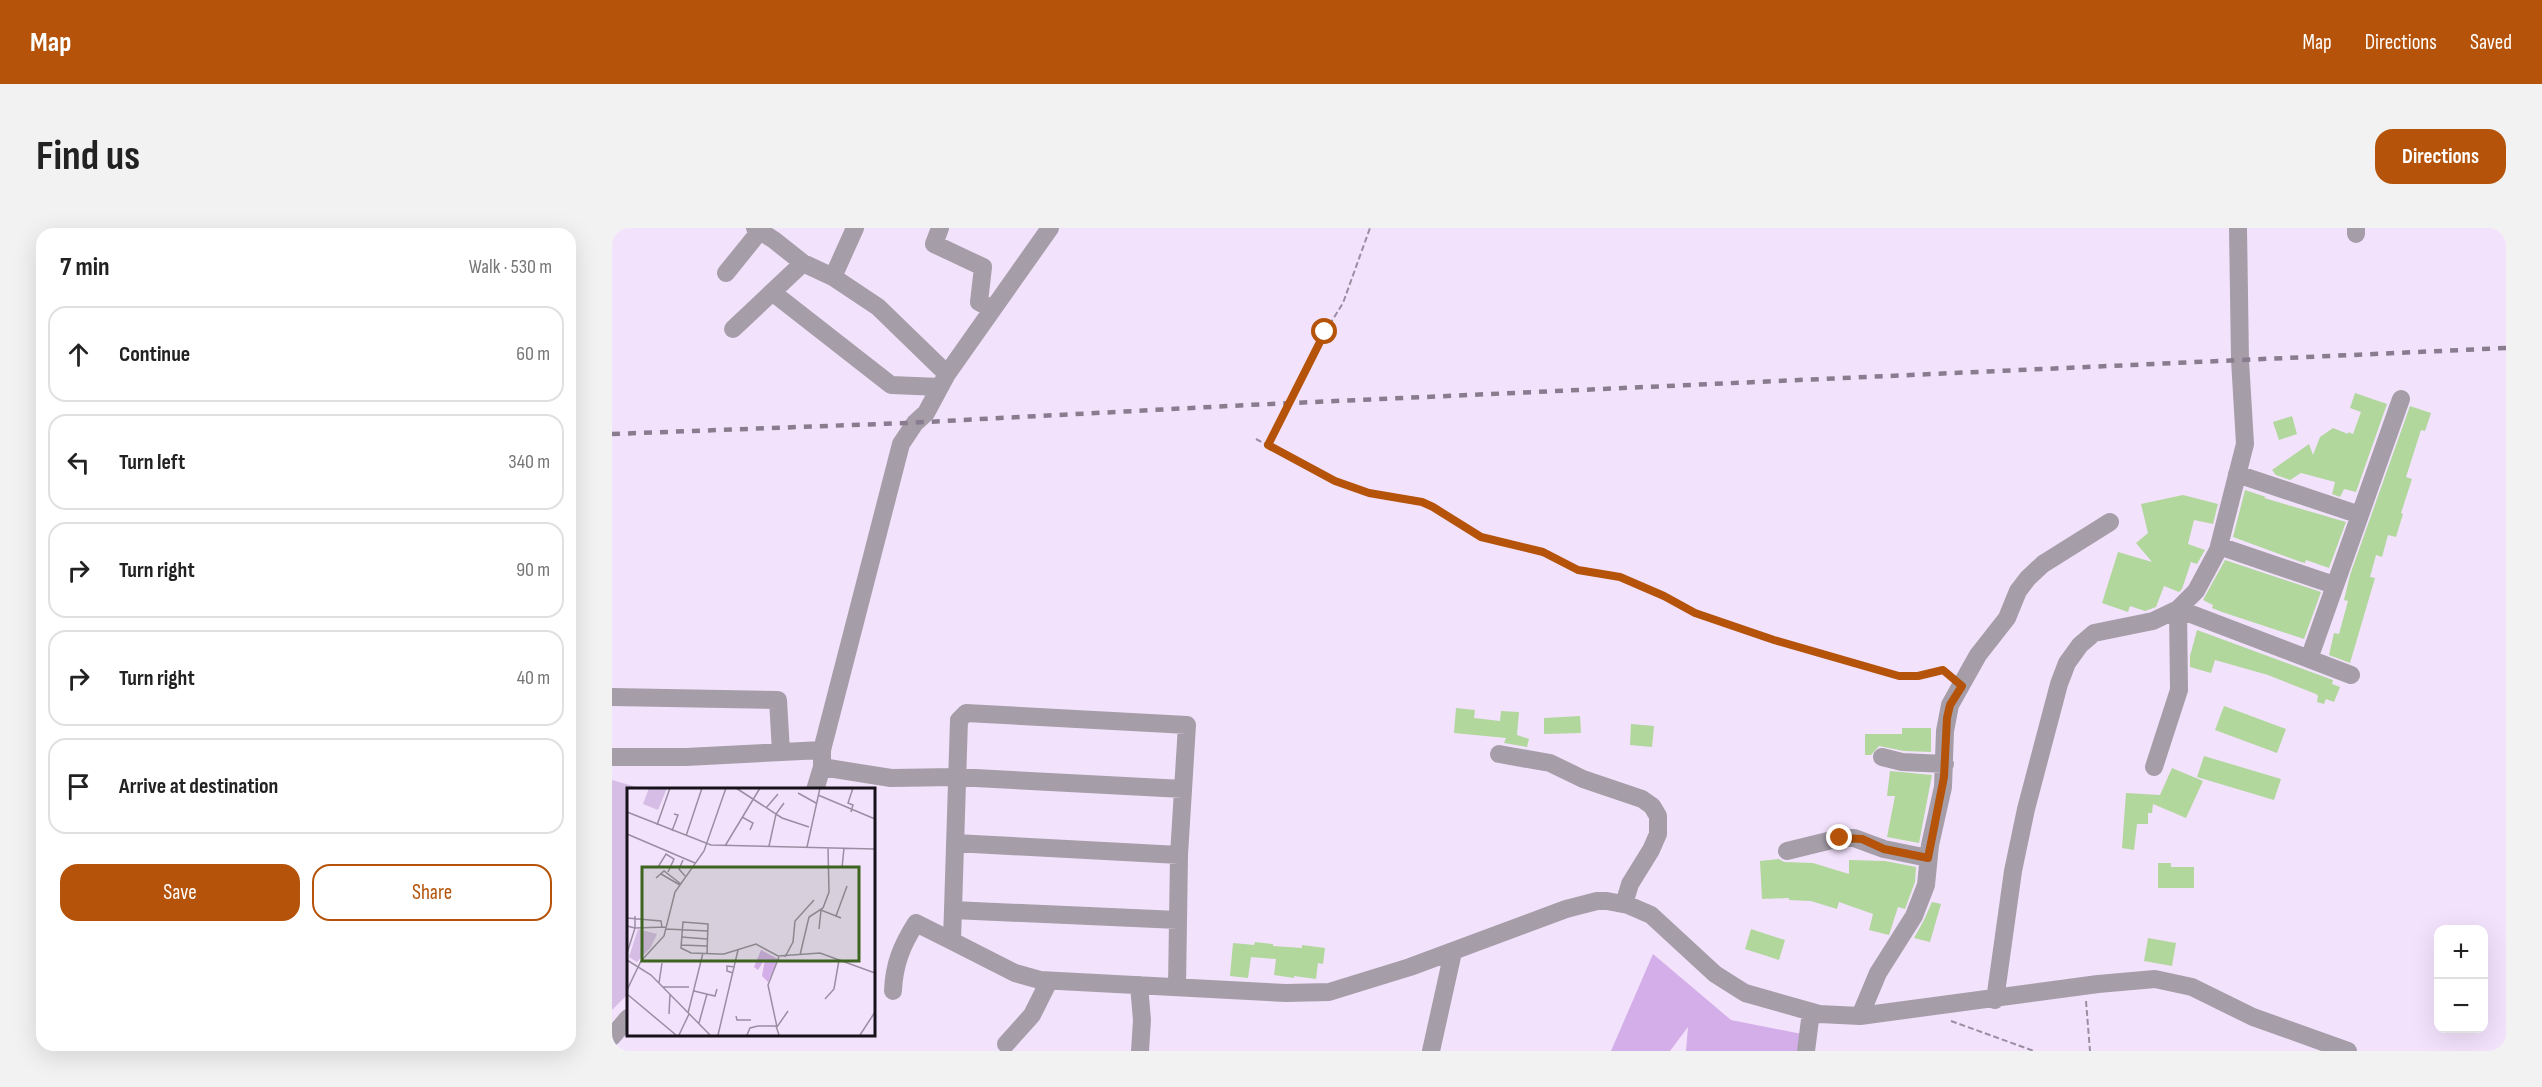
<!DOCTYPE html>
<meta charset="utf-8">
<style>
:root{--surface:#fff;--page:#f2f2f2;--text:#222;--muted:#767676;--line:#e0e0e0;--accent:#b45309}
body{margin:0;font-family:"Sofia Sans Condensed",sans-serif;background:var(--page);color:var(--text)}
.controls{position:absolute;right:18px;bottom:18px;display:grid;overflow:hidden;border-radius:12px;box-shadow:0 6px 24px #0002}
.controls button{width:54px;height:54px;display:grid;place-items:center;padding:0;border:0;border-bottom:2px solid var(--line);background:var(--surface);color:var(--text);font:30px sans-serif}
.stop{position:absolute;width:18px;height:18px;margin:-14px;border:4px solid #b45309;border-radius:50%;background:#fff}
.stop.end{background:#b45309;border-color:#fff;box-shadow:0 2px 6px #0008}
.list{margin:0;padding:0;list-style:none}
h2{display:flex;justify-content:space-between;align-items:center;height:78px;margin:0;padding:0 24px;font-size:26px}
h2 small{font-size:20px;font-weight:400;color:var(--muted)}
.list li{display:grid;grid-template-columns:39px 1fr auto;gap:18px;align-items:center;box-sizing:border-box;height:96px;margin:0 12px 12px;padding:0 12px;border:2px solid var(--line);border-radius:18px}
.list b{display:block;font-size:22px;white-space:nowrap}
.list em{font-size:20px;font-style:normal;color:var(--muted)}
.actions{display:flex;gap:12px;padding:18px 24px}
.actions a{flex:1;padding:14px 0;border:2px solid var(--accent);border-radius:18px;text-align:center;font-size:21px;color:var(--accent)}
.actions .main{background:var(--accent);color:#fff}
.icon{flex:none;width:33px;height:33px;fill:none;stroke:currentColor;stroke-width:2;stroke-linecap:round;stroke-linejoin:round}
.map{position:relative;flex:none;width:1894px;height:823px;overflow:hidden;border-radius:18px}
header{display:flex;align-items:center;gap:36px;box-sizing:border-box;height:84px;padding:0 30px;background:var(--accent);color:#fff}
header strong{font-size:28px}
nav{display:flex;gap:33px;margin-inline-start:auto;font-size:21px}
.intro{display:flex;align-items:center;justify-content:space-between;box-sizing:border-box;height:144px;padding:0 36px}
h1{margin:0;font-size:42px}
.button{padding:15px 27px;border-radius:18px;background:var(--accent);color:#fff;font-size:21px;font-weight:700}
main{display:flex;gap:36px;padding:0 36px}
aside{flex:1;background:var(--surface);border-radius:18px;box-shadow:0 6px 24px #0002}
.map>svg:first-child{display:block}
.green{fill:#d6bde5}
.water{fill:#d3aee8}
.building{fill:#b1d79c}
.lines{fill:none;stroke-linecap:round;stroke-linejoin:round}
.path{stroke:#9b8ea1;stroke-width:2;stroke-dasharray:6 3;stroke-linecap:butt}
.minor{stroke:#a59ea9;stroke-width:18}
.rail{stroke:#887c8e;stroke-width:4.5;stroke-dasharray:8 8;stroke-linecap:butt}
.route{stroke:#b45309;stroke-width:8}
.inset-road{fill:none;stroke:#9b8ea2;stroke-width:1.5}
.view{fill:#3d6520;fill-opacity:0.15;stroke:#3d6520;stroke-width:3}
.inset-edge{fill:none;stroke:#17111a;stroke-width:3}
</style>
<header>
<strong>Map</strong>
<nav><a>Map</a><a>Directions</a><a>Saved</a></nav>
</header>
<div class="intro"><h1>Find us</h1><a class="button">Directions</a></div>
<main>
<aside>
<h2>7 min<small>Walk · 530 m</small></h2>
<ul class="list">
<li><svg class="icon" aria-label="ahead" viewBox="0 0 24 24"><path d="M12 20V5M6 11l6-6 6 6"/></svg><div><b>Continue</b></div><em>60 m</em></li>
<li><svg class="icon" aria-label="left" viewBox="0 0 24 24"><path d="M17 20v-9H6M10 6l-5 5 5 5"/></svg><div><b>Turn left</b></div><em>340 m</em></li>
<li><svg class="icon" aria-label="right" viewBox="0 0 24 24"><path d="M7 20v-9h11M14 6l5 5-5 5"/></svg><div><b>Turn right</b></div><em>90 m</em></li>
<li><svg class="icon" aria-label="right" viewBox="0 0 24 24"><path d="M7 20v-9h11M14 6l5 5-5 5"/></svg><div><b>Turn right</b></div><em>40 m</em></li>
<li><svg class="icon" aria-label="arrive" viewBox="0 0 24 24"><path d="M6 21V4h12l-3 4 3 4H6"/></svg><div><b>Arrive at destination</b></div></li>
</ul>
<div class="actions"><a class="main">Save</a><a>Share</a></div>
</aside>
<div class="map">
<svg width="1894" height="823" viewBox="0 0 1894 823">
<rect width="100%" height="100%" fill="#f3e2fc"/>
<path class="green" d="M0 552 35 562H16V766L0 782Z"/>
<path class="water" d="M1041 726 1119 792 1190 806 1185 823H1074L1076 799 1058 823H999Z"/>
<path class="building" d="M1743 165 1775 176 1744 264 1732 261 1728 269 1720 266 1723 254 1689 245 1678 252 1664 247 1660 242 1697 216 1701 227 1708 209 1721 200 1736 206V204L1741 206 1749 184 1738 180Z
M1798 178 1819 185 1813 203 1809 202 1794 249 1800 251 1789 285 1791 286 1784 309 1776 307 1770 329 1764 327 1758 349 1763 350 1738 435 1717 427 1722 405 1727 406 1736 373 1732 372 1738 347Z
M1680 188 1685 206 1667 212 1661 194Z
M1633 262 1654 269 1652 270 1734 294 1717 340 1694 332 1693 335 1689 334 1621 309Z
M1571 267 1606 276 1601 296 1582 292 1576 316 1593 322 1585 336 1579 334 1570 361 1567 364 1552 358 1544 379 1533 383 1518 378 1516 384 1490 375 1506 324 1540 334 1524 315 1536 305 1529 276Z
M1613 332 1709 364 1692 411 1610 384 1600 380 1601 377 1591 372Z
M1585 402 1721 452 1720 456 1728 459 1722 474 1714 471 1712 476 1705 474 1706 468 1704 466 1656 447 1603 432 1599 445 1578 439V428Z
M1612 478 1674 501 1665 525 1603 502Z
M844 480 863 482 862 490 888 493 889 483 907 484 905 507 917 511 915 519 892 515 894 510 842 505Z
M968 488 969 505 932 506V490Z
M1019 496 1042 498 1040 519 1018 517Z
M1290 500H1319V524L1292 523 1267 518 1259 527H1253V506H1290Z
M1592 528 1669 551 1662 572 1585 549Z
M1560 540 1591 553 1574 590 1541 576 1540 585H1536V596H1525L1522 622 1510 620 1514 565 1548 567Z
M1278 543 1320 547 1307 615 1275 609 1283 568H1275Z
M1167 631 1172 634 1201 635 1237 646V632L1273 633 1304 639 1303 654 1293 681 1286 679 1277 707 1257 702 1261 686 1227 674 1225 681 1199 673 1177 672V670L1150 671 1148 633Z
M1546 635H1559V639H1582V660H1546Z
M1320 674 1329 676 1318 714 1302 710 1312 692Z
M1139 701 1173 712 1167 732 1133 721Z
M1536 710 1564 715 1560 738 1532 733Z
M643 714 661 716V718L690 720V717L713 720 711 736 706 735 704 751 682 748V750L662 747 664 731 639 729 636 750 618 748 621 715 642 717Z"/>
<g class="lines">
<path class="path" d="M644 211 723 253 757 265 810 275 821 279 869 309 931 324 966 342 1007 349 1052 368 1083 385 1162 413 1287 448H1306L1331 442 1338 446
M656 217 713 104 731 75 758 0
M1474 773 1478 823
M1339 793 1422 823"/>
<path class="minor" d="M143 0 162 12 191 35
M328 0 322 16 371 39 367 74 380 81
M1744 6V0
M114 45 148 3
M221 49 243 0
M160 64 279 157 328 159
M121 101 191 35 221 49 266 79 335 146
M1625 246 1748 287
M1607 318 1722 357
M1697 431 1789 171
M0 469 166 472 169 524
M887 526 938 535 971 551 1030 571 1040 578 1046 588V606L1039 622 1018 656 1012 676
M0 529H74L210 522
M1270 529 1290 534 1333 536
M210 539 279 550 344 549 571 561
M1542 539 1567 462 1566 381 1739 447
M203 562 210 539V522L289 216 303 195 314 185 335 146 438 0
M343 615 567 627
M1175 623 1228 610H1242L1272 621 1316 630
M341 682 566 692
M527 757 530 792 528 823
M565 759 567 627 575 497 354 485 347 492 340 713 403 745 428 752 674 765 717 764 798 739 954 681 985 673H995L1016 677 1039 687 1103 746 1133 765 1207 786 1248 788 1486 756 1543 751 1580 759 1641 789 1736 823
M281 763C282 736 290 717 304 695L340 713
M1383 772 1401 643 1414 581 1447 456 1455 435 1468 417 1482 405 1541 393 1566 381 1584 363 1606 322 1633 216 1628 132 1626 0
M1248 788 1266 745 1302 688 1314 657 1318 617 1331 559 1333 503 1338 477 1366 427 1395 390 1406 363 1416 350 1431 336 1498 294
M0 809 16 790
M394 816 420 787 437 753
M819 823 841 724
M1194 823 1199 784"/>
<path class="rail" d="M0 206 294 195 636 177 1894 120"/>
</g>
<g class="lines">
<path class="route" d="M713 104 656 217 723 253 757 265 810 274 821 279 869 309 931 324 966 342 1008 349 1052 368 1083 385 1162 412 1287 448H1306L1331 442 1350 458 1338 477 1335 490 1332 549 1316 630 1272 621 1250 611 1228 610"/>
</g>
<g transform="translate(15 560)">
<rect width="248" height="248" fill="#f3e2fc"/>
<path d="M22 0H40L31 22 16 16ZM11 141 30 146 24 159 10 174 2 169Z" fill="#d6bde5"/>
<path d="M134 162 151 171 141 194 135 188 138 171 131 182 127 179Z" fill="#d3aee8"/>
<path class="inset-road" d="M109 0 155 30 182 39M171 5 189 15M191 7 248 31M139 20 151 6M0 24 84 57 248 61M224 24 226 17 221 15 226 0M115 29 126 35 123 42M30 37 43 0M45 43 51 27 47 26M0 46 68 75M59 48 75 0M98 58 133 0M142 58 149 26 157 15M180 59 193 0M56 72 52 81 58 88M31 79 39 66 47 71 41 84M215 80 217 60M34 86 53 97M29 90 37 83 54 96M8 128V140L39 139M209 128 220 98M0 130 34 133 35 139M0 138 8 140 0 165M39 141 81 143M192 141 194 122 214 130M54 149 80 151M54 157 80 158M80 166 81 136 56 134 54 160 64 165 92 166H97L129 156 151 168 193 165 248 185M173 167 182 129 196 120 202 104 201 60M152 169 141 197 150 239 161 223M158 169 166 154 168 133 187 112M0 172 24 187 83 247M106 185 100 183V178L108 179M32 195 35 175M36 199H62M0 202 14 173 37 148 48 104 77 63 99 0M67 203 88 208 90 201M0 206 49 247M198 211 207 201 212 172M61 225 76 165M42 226 43 206M109 228 110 232H124M72 235 80 206M52 247 62 226M91 247 111 162M120 247 123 240 131 238H149L152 247M233 247 248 224"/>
<path class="view" d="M15 79H232V173H15Z"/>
<rect width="248" height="248" class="inset-edge"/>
</g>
</svg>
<div class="controls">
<button>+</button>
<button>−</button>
</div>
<div class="stop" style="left:713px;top:104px"></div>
<div class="stop end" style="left:1228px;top:610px"></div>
</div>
</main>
